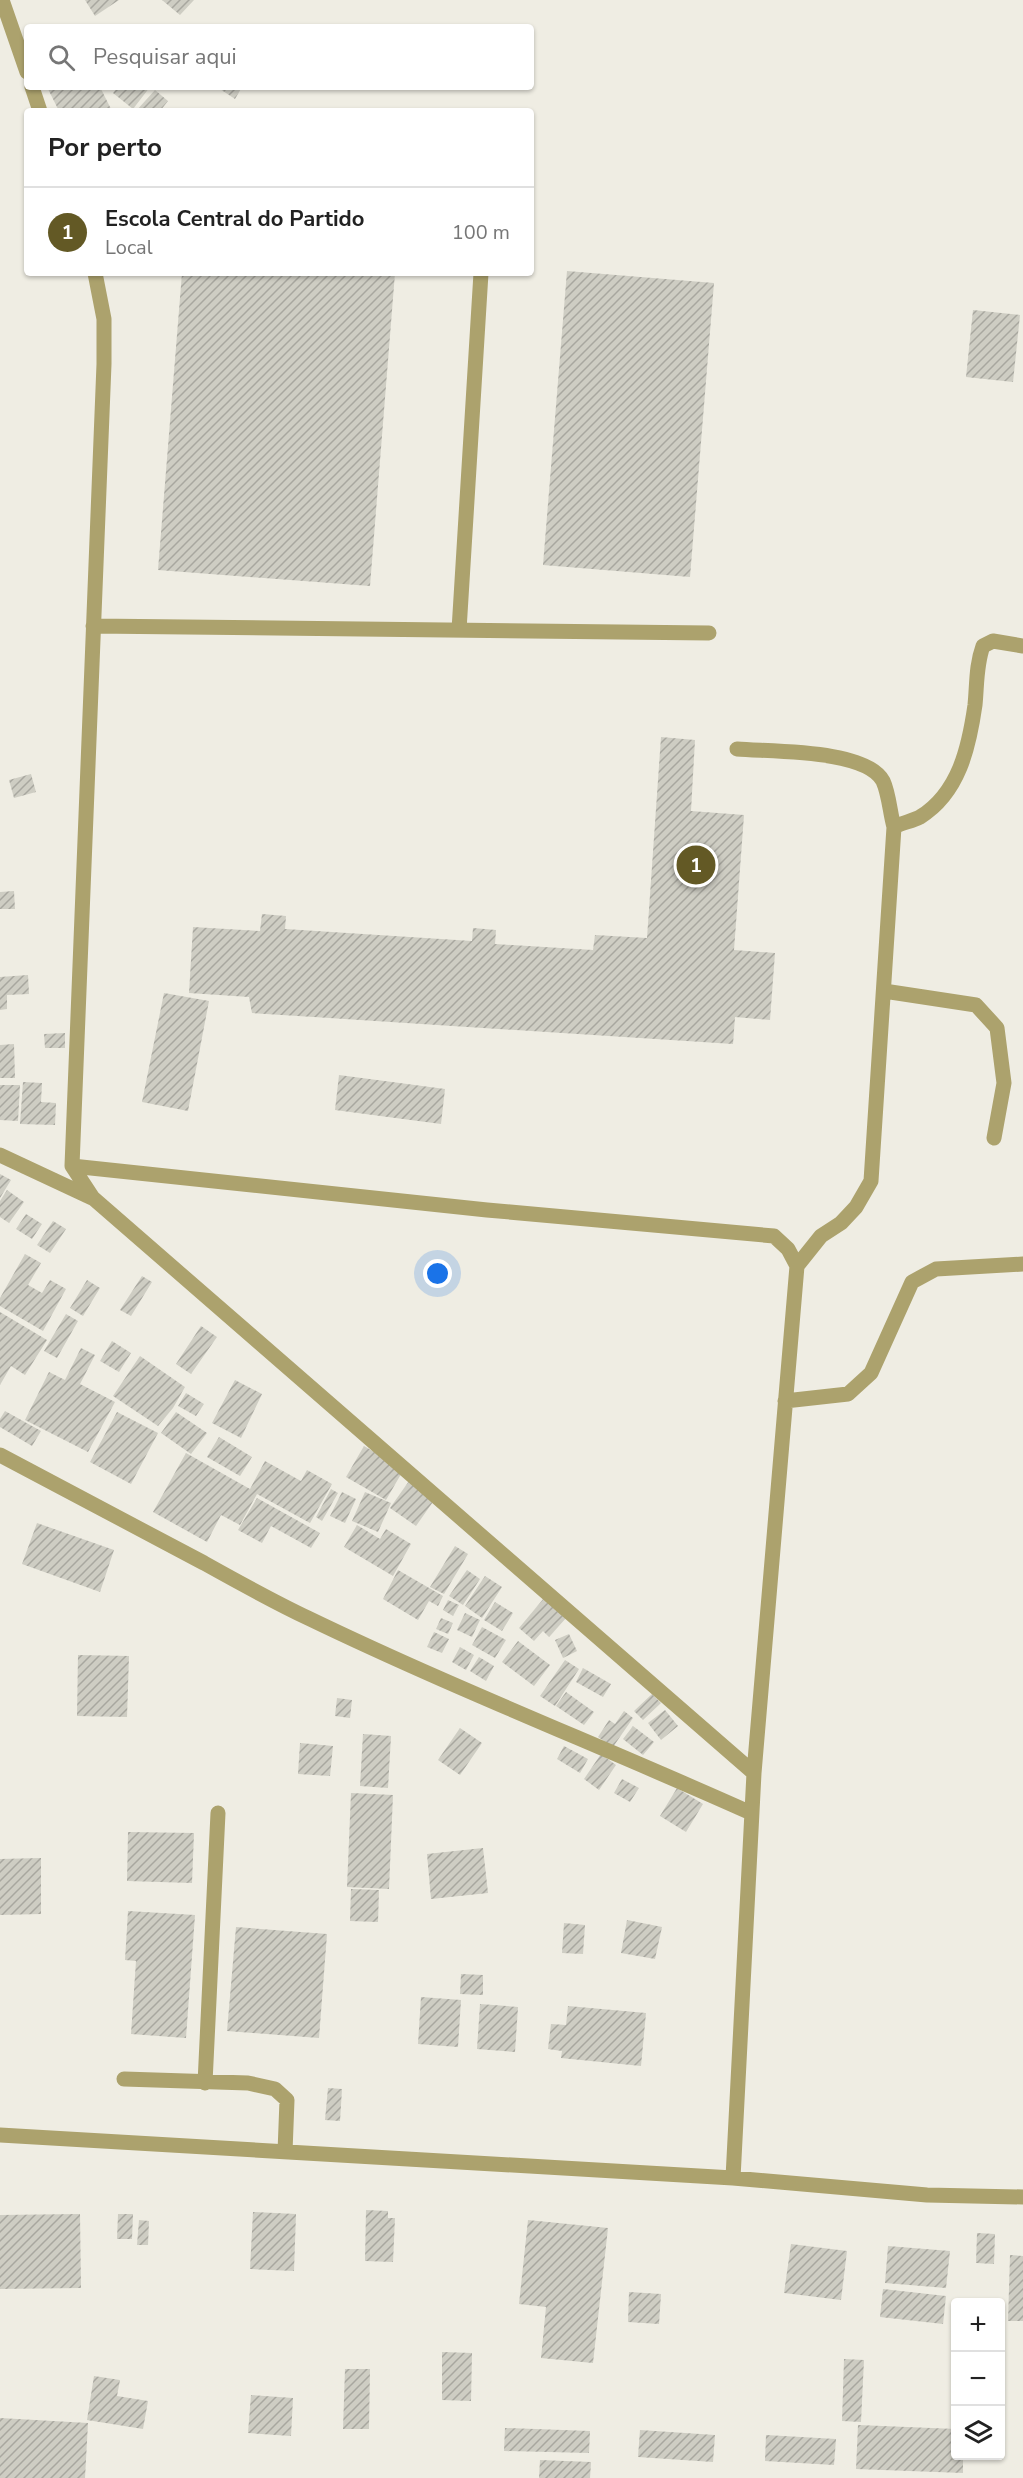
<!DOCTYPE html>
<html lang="pt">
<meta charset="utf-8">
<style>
:root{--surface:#fff;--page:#f2f2f2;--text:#222;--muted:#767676;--line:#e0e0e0;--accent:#635925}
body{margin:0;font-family:"Nunito Sans",sans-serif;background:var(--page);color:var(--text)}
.controls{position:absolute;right:18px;bottom:18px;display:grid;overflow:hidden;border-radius:6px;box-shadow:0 2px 4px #0004}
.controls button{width:54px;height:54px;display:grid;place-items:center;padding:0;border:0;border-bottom:2px solid var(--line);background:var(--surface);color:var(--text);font:30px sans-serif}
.you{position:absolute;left:438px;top:1274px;width:21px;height:21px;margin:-15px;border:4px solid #fff;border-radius:50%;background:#1a73e8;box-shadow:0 0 0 9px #1a73e833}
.badge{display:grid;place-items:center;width:39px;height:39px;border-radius:50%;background:var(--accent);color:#fff;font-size:20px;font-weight:700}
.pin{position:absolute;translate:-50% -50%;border:3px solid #fff;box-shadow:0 2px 6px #0006}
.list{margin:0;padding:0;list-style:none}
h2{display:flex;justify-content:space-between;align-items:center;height:78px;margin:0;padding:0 24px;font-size:26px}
h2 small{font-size:20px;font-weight:400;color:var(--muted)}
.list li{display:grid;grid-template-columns:39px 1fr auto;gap:18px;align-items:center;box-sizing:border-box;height:90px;padding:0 24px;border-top:2px solid var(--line)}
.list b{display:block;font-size:22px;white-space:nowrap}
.list p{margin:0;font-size:20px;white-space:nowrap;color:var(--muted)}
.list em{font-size:20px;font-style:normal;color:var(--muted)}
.icon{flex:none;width:33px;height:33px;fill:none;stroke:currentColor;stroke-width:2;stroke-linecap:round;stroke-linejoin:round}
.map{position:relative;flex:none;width:1023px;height:2478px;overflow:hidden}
.search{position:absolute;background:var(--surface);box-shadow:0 2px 4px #0004;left:24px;top:24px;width:510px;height:66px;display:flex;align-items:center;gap:15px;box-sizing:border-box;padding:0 21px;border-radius:6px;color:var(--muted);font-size:22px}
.panel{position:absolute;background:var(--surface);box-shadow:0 2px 4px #0004;left:24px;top:108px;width:510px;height:168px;border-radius:6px}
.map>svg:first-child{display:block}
.building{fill:url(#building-hatch)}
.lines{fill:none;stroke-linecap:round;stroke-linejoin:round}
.minor{stroke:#aca26d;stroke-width:15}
</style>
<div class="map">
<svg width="1023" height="2478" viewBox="0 0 1023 2478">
<defs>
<pattern id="building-hatch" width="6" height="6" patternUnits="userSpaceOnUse" patternTransform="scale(1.5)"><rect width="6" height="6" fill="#cecdc3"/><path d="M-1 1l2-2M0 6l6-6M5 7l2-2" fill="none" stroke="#a8a79f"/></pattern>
</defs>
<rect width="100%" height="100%" fill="#efede3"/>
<path class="building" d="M85 0H119L95 16Z
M162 0H194L180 15Z
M47 87H100L111 109 106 111H59Z
M118 87H150L133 109 113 93Z
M222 87H242L235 99 220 89Z
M155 90 168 101 160 111H136Z
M567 271 714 283 690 577 543 565Z
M182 273H395L370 586 158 570Z
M973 310 1020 315 1013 382 966 377Z
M661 737 695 740 691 811 744 815 734 950 775 953 770 1020 735 1017 733 1044 252 1013 249 997 189 993 193 927 260 931 262 914 286 916 285 929 472 941 473 928 496 930 495 944 593 950 595 935 647 938Z
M31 774 36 792 14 798 9 780Z
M14 891 15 909H0V892Z
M28 975 29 994 7 995V1009L0 1010V977Z
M164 993 209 1001 188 1111 142 1102Z
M65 1033V1048H45L44 1034Z
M14 1044 15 1078H0V1045Z
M339 1075 445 1089 441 1124 335 1110Z
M23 1082 42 1083 41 1102 56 1103 55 1125 20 1124Z
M0 1085H20L18 1121 0 1120Z
M0 1174 11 1180 0 1198Z
M7 1190 24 1202 9 1223 0 1217V1201Z
M26 1214 42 1224 32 1239 16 1229Z
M53 1221 66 1229 50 1253 37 1245Z
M25 1254 41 1263 28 1285 42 1293 50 1280 66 1289 43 1331 0 1306V1298Z
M142 1276 152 1282 131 1316 120 1310Z
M87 1280 100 1288 83 1316 70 1308Z
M0 1312 47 1340 25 1375 11 1366 0 1385Z
M66 1314 78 1321 57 1358 44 1351Z
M201 1326 217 1337 191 1374 176 1364Z
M112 1341 131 1353 119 1372 100 1361Z
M81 1348 95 1355 80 1384 115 1402 88 1452 25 1420 49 1372 65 1380Z
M140 1356 185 1387 173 1408 158 1426 113 1396Z
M235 1380 262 1394 241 1438 212 1423Z
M186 1393 204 1404 196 1416 178 1406Z
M5 1411 41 1431 32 1446 0 1427V1419Z
M117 1412 158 1433 131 1484 90 1462Z
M176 1412 207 1433 191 1454 161 1433Z
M219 1437 252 1457 240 1476 207 1457Z
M364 1446 404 1469 386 1500 346 1477Z
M186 1453 250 1489 265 1461 301 1481 307 1470 332 1484 310 1523 257 1494 240 1525 221 1515 207 1542 153 1512Z
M409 1481 435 1499 416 1526 390 1508Z
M331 1489 338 1493 322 1521 316 1517Z
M342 1492 356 1499 345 1523 330 1516Z
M365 1492 391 1503 378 1532 352 1521Z
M257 1498 320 1533 311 1548 271 1526 262 1543 238 1530Z
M37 1523 114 1550 100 1592 22 1564Z
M357 1525 380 1539 386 1529 411 1544 393 1576 344 1547Z
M455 1546 468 1554 444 1594 430 1587Z
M398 1570 443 1596 438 1606 429 1601 418 1620 383 1599Z
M467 1570 480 1579 463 1605 449 1596Z
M485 1576 502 1587 482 1618 465 1606Z
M544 1598 567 1617 549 1637 543 1631 534 1641 519 1628Z
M448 1600 459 1605 453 1616 443 1610Z
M495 1602 513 1613 502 1631 484 1620Z
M465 1613 480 1620 472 1637 457 1630Z
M441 1618 453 1623 448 1634 436 1629Z
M482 1627 506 1640 495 1658 472 1645Z
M434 1632 449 1639 442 1653 427 1647Z
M569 1634 577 1651 563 1658 555 1640Z
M518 1641 550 1665 534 1686 502 1662Z
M460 1647 474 1655 466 1670 452 1662Z
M78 1655 129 1656 127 1717 77 1716Z
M479 1657 494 1666 486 1681 470 1671Z
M565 1660 579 1669 555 1706 540 1696Z
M583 1668 611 1684 603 1697 576 1682Z
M566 1692 594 1712 584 1725 556 1706Z
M652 1694 661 1703 643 1720 634 1711Z
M337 1698 352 1700 350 1718 335 1716Z
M665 1710 678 1726 661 1740 648 1723Z
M624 1711 633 1718 613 1747 598 1737 609 1720 615 1724Z
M633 1726 654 1742 643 1755 623 1739Z
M460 1728 482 1743 460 1775 438 1760Z
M363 1734 391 1736 388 1788 360 1786Z
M300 1743 333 1746 330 1776 298 1774Z
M564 1746 588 1759 580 1773 557 1759Z
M601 1754 616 1765 599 1790 584 1779Z
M622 1779 639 1788 630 1802 614 1793Z
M677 1788 703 1804 686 1832 660 1816Z
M351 1793 393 1795 389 1889 347 1887Z
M128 1832 194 1833 192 1883 127 1881Z
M483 1848 488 1893 431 1899 427 1854Z
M41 1858V1914L0 1915V1859Z
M351 1889 379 1890 378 1922 350 1921Z
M128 1911 195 1915 186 2038 131 2034 136 1961 125 1960Z
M627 1920 662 1927 655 1959 621 1953Z
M564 1923 585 1925 583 1954 562 1953Z
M236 1927 327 1934 319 2038 227 2031Z
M461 1974 483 1975V1995L460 1994Z
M421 1997 461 2000 458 2047 418 2044Z
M480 2004 518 2007 515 2052 477 2049Z
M568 2006 646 2013 641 2066 561 2058 562 2051 548 2049 551 2024 566 2025Z
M328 2088 342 2089 340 2121 325 2120Z
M366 2210 388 2211V2218H395L393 2262 365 2261Z
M253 2212 296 2214 294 2271 250 2269Z
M80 2214 81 2288 0 2289V2215Z
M118 2214H133L132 2239H117Z
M139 2220 149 2221 148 2245H137Z
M528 2220 608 2228 593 2363 541 2358 546 2307 519 2304Z
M977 2233 995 2234 994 2264 976 2263Z
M791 2244 847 2251 841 2300 784 2293Z
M888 2246 950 2251 946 2288 885 2283Z
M1010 2255 1023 2256V2321H1008Z
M883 2289 946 2296 943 2324 880 2317Z
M629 2292 661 2294 659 2324 628 2322Z
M442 2352 472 2353 471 2401 442 2400Z
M844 2359 864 2360 861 2422 842 2421Z
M345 2369H370L369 2429H343Z
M94 2376 120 2380 117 2396 148 2401 143 2429 87 2420Z
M251 2395 293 2398 291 2436 248 2433Z
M0 2418 88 2423 85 2478H0Z
M858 2425 956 2429V2456H963V2473L856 2469Z
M505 2428 590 2431 589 2453 504 2451Z
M640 2430 715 2435 713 2462 638 2457Z
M766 2435 836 2439 834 2465 765 2461Z
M540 2460 591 2462 590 2478H539Z"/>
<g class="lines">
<path class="minor" d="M2 0 27 72
M32 87 40 111
M95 273 104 319V364L72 1166 93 1198 754 1773
M93 626 709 633
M459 630 481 273
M737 749C771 752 866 749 883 781 889 794 890 813 894 827L871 1181 856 1207 841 1223 821 1236 797 1266
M894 827C902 823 912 821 920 817 959 793 969 747 975 705 977 685 976 665 983 646L993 641 1023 646
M884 991 976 1005 997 1028 1004 1083 994 1138
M0 1155 92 1198
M72 1166 487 1210 774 1236 788 1249 797 1266 754 1773 733 2178
M785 1401 848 1394 871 1373 912 1282 936 1269 1023 1264
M0 1455C68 1491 136 1527 204 1563 238 1582 272 1601 308 1618 453 1688 604 1747 751 1813
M124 2079 248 2083 275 2089 287 2100 285 2152
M205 2083 218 1813
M0 2135 733 2178 927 2195 1023 2197"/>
</g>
</svg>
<div class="controls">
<button>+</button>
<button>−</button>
<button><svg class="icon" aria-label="layers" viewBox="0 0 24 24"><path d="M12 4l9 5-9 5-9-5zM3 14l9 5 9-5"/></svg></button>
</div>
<div class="you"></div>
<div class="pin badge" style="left:696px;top:865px">1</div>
<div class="search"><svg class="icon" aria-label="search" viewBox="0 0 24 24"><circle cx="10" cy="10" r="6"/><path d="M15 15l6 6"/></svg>Pesquisar aqui</div>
<section class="panel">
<h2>Por perto<small></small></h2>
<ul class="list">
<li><span class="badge">1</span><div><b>Escola Central do Partido</b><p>Local</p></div><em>100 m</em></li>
</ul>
</section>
</div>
